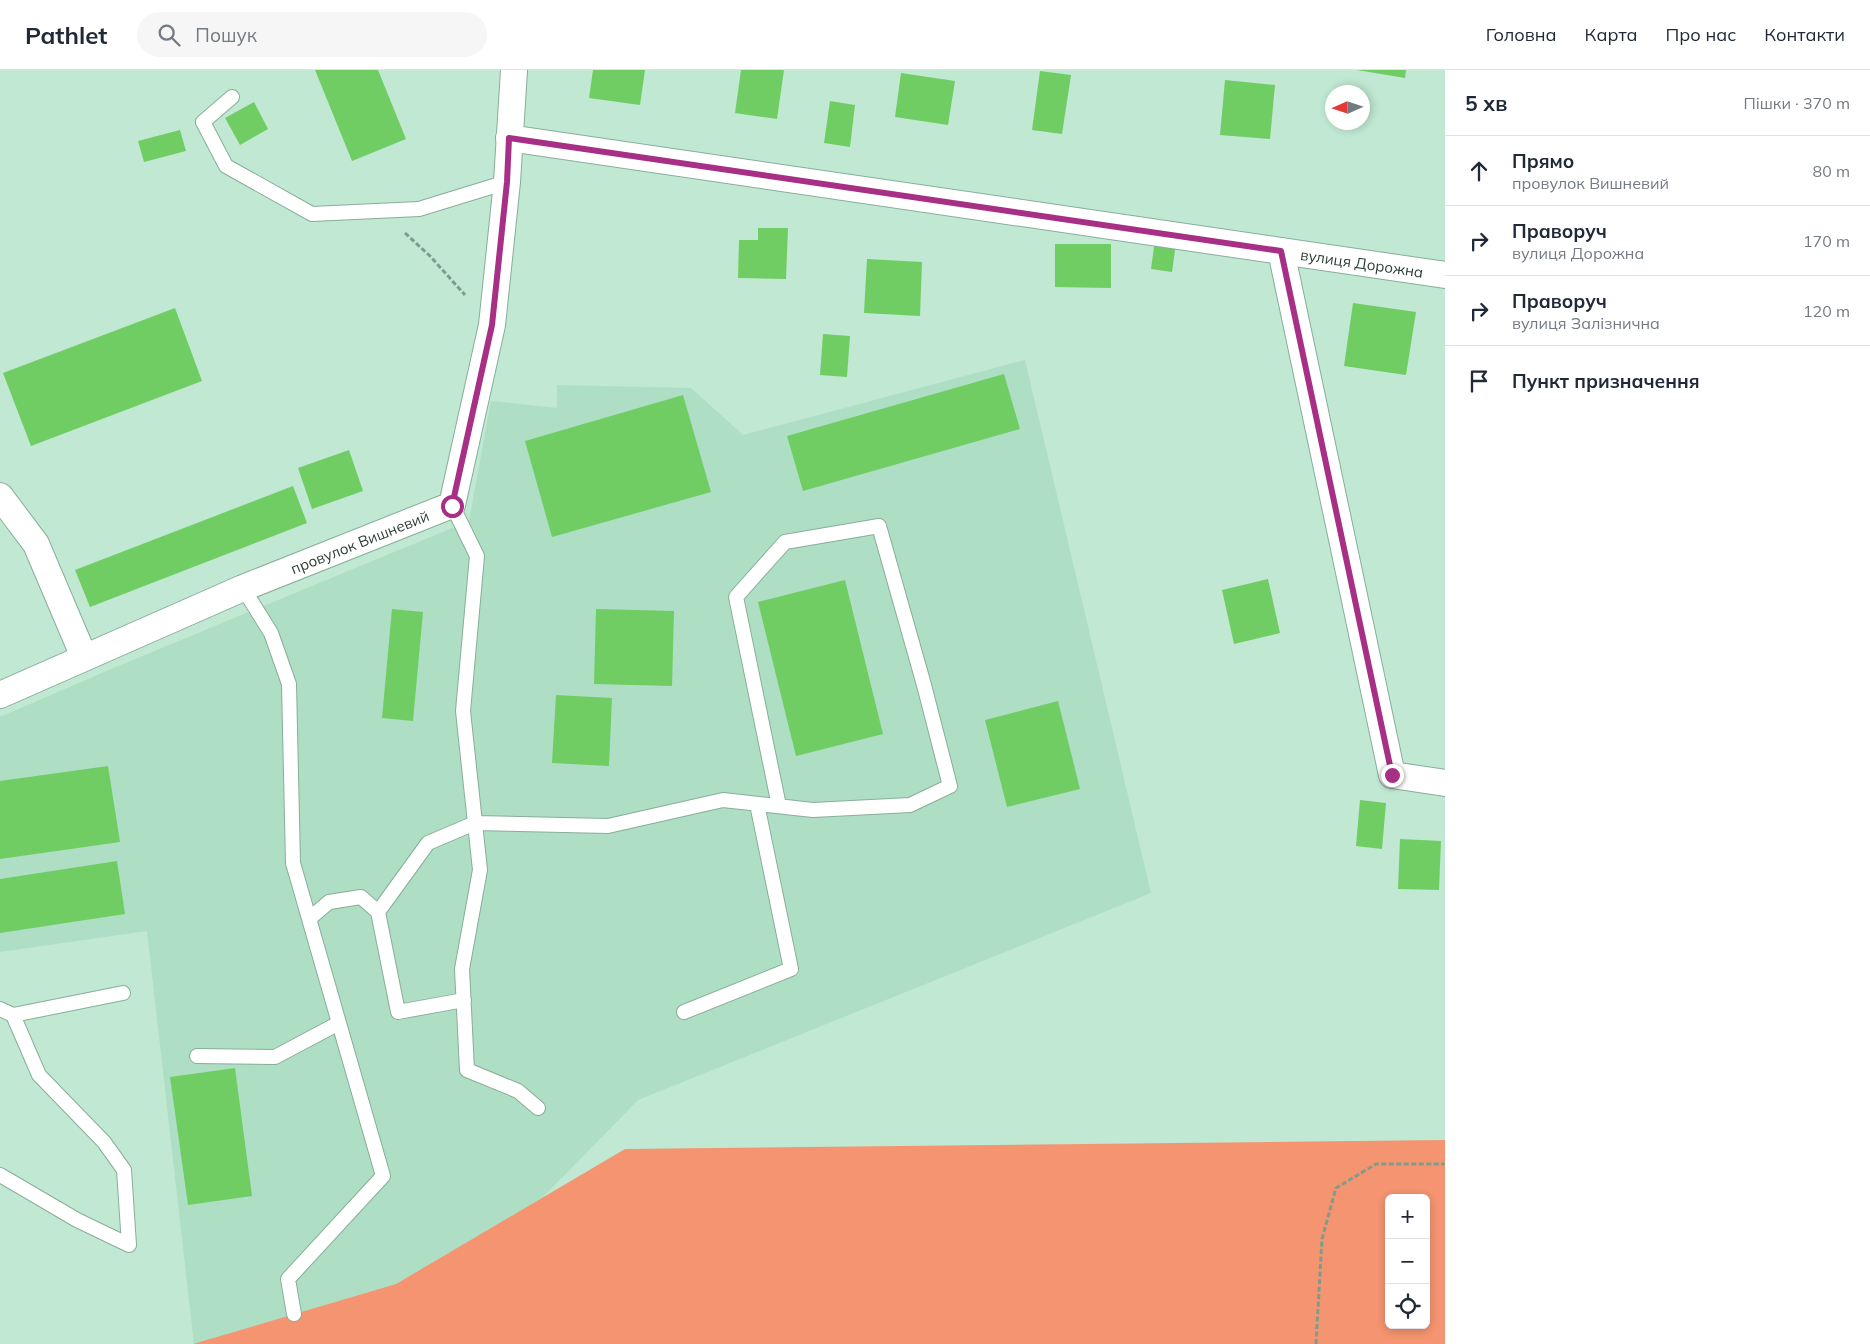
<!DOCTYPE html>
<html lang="uk">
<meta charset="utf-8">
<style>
:root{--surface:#fff;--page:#f6f6f7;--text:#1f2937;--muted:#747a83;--line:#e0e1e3}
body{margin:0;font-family:Mulish,sans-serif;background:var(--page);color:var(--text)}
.controls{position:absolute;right:15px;bottom:15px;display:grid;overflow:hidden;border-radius:8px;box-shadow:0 2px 8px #0003}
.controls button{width:45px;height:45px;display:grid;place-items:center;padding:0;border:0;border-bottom:1px solid var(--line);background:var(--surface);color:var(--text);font:25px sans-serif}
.compass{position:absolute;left:1325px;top:15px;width:45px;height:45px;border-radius:50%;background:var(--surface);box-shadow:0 2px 8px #0003;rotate:267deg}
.stop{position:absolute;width:15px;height:15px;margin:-11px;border:4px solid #a72f86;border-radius:50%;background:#fff}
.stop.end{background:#a72f86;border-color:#fff;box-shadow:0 1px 5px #0008}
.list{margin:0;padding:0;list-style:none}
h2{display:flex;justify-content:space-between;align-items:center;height:65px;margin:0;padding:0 20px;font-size:21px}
h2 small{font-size:16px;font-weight:400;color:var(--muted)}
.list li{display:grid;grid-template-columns:32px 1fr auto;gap:15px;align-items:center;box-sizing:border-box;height:70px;padding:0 20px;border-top:1px solid var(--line)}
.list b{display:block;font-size:19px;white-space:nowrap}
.list p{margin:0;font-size:16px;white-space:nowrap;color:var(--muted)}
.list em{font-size:16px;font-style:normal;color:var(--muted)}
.icon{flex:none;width:28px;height:28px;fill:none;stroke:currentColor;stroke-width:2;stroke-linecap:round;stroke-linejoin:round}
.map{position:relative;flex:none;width:1445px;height:1274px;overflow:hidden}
header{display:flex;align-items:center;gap:30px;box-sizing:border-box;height:70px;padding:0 25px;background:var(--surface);border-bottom:1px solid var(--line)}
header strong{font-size:24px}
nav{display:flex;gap:28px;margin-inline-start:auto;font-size:18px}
.search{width:350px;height:45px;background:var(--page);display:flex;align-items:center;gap:12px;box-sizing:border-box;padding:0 18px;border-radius:28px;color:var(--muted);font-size:19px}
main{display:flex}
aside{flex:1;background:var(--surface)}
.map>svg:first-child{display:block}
.built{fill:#aedec4}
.green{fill:#f49470;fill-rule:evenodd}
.building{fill:#70cd63}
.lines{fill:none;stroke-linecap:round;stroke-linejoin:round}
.lane-casing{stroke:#88ae9a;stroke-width:16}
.street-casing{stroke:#88ae9a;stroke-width:28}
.path{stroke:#7e9c8c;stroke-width:3;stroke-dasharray:5 2.5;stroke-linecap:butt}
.lane{stroke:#fff;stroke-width:14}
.street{stroke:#fff;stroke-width:26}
.route{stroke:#a72f86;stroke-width:6}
.labels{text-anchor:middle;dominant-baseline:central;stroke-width:4;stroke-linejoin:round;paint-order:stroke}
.street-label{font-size:15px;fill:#2d3e35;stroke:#c0e8d2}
</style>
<header>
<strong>Pathlet</strong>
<div class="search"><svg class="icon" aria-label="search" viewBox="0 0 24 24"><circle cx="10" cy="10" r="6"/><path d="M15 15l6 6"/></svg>Пошук</div>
<nav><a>Головна</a><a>Карта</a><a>Про нас</a><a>Контакти</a></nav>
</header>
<main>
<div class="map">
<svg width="1445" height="1274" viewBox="0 0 1445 1274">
<rect width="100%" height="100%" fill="#c0e8d2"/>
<path class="built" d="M1025 290 1151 823 638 1030 542 1128 396 1214 194 1274 147 861 0 882V647L104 602 469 451 491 331 557 338V315L691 318 743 365Z"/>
<path class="green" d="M1445 1070V1274H193L396 1214 625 1079ZM1389 1128H1426V1255H1389Z"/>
<path class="building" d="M315 0H378L406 69 352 91Z
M593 0H645L640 35 589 28Z
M741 0H784L777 49 735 43Z
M1357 0H1406L1405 8Z
M1040 1 1071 5 1062 64 1032 60Z
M901 3 955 11 948 55 895 47Z
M1225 10 1275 15 1270 69 1220 65Z
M830 31 855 35 850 77 824 73Z
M254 32 268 59 240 75 225 48Z
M180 60 186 81 144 92 138 71Z
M758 158H788L786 209 738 208 739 170H758Z
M1155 170 1176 173 1172 202 1151 199Z
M1055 174H1111V218L1055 217Z
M867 189 922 192 920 246 864 243Z
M1353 233 1416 242 1406 305 1344 296Z
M175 238 202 311 31 376 3 303Z
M823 264 850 266 847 307 820 305Z
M1004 304 1020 359 803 421 787 366Z
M683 325 711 422 552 467 525 371Z
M349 380 363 421 312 439 298 398Z
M293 416 307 453 90 537 75 500Z
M1268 509 1280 563 1234 574 1222 520Z
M845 510 883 664 796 686 758 532Z
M392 539 423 542 413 651 382 648Z
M596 539 674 541 672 616 594 614Z
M556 625 612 628 609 696 552 693Z
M1058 631 1080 719 1007 737 985 650Z
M108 696 120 772 0 789V711Z
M1360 730 1386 733 1382 779 1356 776Z
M1400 769 1441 771 1439 820 1398 819Z
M117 791 125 844 0 863V809Z
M235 998 252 1126 188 1135 170 1007Z"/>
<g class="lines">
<g class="lane-casing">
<path id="lane" d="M232 27 203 52 226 96 312 144 419 139 507 112
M452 435 477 486 463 641 475 753 608 756 723 730 813 740 910 735 950 716 924 615 879 456 785 472 736 527 779 736
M243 518 271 563 289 614 293 793 383 1106 288 1209 294 1244
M309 849 329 832 361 827 378 842
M464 930 398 942 378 842 428 773 475 753 480 800 462 899 467 1000 518 1021 538 1038
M0 939 13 945 123 923
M684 942 791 899 757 734
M197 986 275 987 339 953
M0 1105 77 1150 129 1175 124 1100 104 1072 39 1005 13 945"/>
</g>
<g class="street-casing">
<g id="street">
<path id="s1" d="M509 68 1445 205"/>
<path d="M1281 181 1392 705 1445 713"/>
<path d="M0 426 36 474 84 587"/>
<path id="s2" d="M0 625 243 518 452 435 492 255 507 112 514 0"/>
</g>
</g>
<path class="path" d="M405 163 430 186 465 225
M1316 1274 1322 1169 1336 1118 1376 1094H1445"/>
<use href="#lane" class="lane"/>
<use href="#street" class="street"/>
</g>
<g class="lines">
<path class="route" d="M452 436 492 255 507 112 509 68 1281 181 1392 705"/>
</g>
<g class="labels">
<g class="street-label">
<text stroke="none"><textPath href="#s1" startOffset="862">вулиця Дорожна</textPath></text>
<text stroke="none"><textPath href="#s2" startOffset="391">провулок Вишневий</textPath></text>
</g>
</g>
</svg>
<div class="controls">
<button>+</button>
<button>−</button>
<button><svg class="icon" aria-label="locate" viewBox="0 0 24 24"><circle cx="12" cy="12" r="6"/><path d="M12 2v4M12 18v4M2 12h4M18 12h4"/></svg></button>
</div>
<svg class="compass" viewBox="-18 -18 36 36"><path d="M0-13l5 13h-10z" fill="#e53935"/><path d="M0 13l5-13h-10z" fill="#747a83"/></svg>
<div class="stop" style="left:452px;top:436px"></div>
<div class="stop end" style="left:1392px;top:705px"></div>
</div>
<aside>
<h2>5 хв<small>Пішки · 370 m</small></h2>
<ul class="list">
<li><svg class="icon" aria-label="ahead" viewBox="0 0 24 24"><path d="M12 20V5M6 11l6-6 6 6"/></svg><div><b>Прямо</b><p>провулок Вишневий</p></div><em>80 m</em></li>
<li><svg class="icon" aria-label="right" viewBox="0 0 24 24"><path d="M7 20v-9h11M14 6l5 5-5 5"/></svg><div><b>Праворуч</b><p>вулиця Дорожна</p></div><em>170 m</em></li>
<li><svg class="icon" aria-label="right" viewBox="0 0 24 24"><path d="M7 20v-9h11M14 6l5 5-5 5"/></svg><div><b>Праворуч</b><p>вулиця Залізнична</p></div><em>120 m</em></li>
<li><svg class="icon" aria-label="arrive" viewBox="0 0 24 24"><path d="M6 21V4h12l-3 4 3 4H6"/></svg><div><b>Пункт призначення</b></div></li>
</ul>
</aside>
</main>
